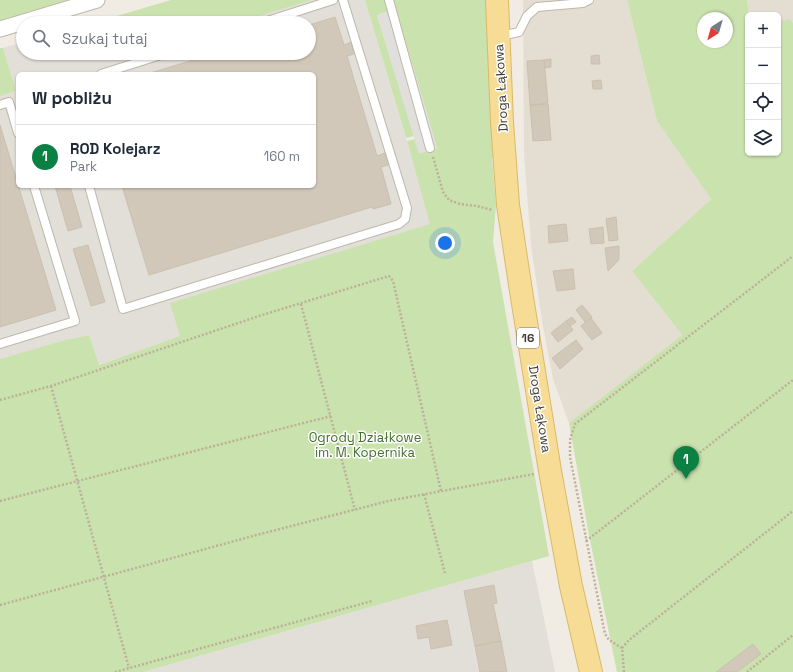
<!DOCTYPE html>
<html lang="pl">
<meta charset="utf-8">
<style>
:root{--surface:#fff;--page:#f6f6f7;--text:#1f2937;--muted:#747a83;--line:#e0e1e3;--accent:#0b8043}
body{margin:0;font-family:"Space Grotesk",sans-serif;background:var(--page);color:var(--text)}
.controls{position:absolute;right:12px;top:12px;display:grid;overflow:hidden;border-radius:6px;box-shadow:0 1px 3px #0004}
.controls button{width:36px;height:36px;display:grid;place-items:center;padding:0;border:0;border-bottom:1px solid var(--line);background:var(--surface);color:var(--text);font:20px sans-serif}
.compass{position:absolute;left:697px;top:12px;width:36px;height:36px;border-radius:50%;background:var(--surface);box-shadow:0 1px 3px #0004;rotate:217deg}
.you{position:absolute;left:445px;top:243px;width:14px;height:14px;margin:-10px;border:3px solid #fff;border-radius:50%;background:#1a73e8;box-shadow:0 0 0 6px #1a73e833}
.badge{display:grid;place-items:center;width:26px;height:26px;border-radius:50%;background:var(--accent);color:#fff;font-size:13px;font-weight:700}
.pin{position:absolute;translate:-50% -33px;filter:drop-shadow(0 1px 2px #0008)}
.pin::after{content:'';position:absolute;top:21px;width:14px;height:12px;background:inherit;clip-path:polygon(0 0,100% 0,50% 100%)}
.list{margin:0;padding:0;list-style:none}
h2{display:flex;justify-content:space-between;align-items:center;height:52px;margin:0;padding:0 16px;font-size:17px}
h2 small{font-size:13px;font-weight:400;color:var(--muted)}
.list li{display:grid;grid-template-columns:26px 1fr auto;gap:12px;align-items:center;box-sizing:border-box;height:64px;padding:0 16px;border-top:1px solid var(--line)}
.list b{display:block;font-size:15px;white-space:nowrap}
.list p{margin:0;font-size:13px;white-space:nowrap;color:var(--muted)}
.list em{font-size:13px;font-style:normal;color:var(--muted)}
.icon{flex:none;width:22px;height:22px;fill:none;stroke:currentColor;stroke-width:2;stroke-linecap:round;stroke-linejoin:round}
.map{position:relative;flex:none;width:793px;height:672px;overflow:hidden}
.search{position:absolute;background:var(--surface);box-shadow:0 1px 3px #0004;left:16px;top:16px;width:300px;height:44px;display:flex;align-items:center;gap:10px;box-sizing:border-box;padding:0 14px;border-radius:22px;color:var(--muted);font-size:15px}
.panel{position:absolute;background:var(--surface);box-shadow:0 1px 3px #0004;left:16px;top:72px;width:300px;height:116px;border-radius:6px}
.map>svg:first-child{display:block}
.residential{fill:#e4ded2}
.industrial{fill:#e2ded8;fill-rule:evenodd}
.green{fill:#cae2ae;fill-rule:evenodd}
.parking{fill:#e1dfdc}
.building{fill:#d1c8ba;stroke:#cbc0ad}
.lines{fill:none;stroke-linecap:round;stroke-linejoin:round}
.lane-casing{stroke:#beb7aa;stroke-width:10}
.street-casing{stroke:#beb7aa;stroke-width:17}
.primary-casing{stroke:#dab967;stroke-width:24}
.path{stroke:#bcb099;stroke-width:2.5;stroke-dasharray:2 2;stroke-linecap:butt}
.lane{stroke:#fff;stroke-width:8}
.street{stroke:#fff;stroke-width:15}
.primary{stroke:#f7dc96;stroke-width:22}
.labels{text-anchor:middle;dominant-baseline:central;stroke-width:3;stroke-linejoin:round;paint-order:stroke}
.shield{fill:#fff;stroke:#7b7671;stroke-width:1}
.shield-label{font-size:12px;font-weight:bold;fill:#423c34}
.street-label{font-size:13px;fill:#423c34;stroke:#fff}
.park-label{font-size:13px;fill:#456f2c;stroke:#fff}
</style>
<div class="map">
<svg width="793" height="672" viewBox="0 0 793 672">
<rect width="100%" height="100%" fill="#f0ece3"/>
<path class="residential" d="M523 0H627L657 121 711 199 632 271 682 335 569 423 553 379 542 321 531 245 524 155Z
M747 0H793V23L790 19 778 21V15H749Z"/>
<path class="industrial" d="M312 0H365L431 224 171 303 181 336 98 365 89 335 65 340 0 359V96L16 91 3 48 23 42V53H120L122 59 140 53H309V23H237ZM18 74H314V186H18Z
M532 561 555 672H143Z"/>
<path class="green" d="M0 0H68L0 21Z
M171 0H312L237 23H111L110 18Z
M365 0H487L497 157 492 158 496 205 493 242 549 556 143 672H0V359L65 340 89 335 99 365 180 336 170 303 430 224 407 141 415 139 419 153 437 148 396 9 377 15 414 136 406 138Z
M627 0H747L749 15 748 153H778V21L790 19 793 23V672H617L589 535 569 423 682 335 632 271 711 199 657 121ZM703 18H727V42H703Z
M0 48H3L16 91 0 96Z"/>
<path class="parking" d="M396 9 437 148 419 154 377 15Z"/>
<path class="building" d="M335 17 344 45 351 42 354 54 347 56 377 156 385 153 388 165 381 167 391 204 373 209 372 207 149 275 122 186H314V74H147L217 53H309V25Z
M56 53H78L58 59Z
M599 55 600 64H591V56Z
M551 59V67L545 68 544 60Z
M544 60 548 103 530 105 527 61Z
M601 80 602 89H593L592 81Z
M548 104 551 140 533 141 530 105Z
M0 125 56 310 0 327Z
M55 186H70L82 227 68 231Z
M616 217 618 240 609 241 606 219Z
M566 224 568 241 549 243 548 226Z
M603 227 604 243 591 244 589 229Z
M88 245 105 302 91 306 73 249Z
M619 246V260L608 271 605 248Z
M573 269 575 289 557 291 553 271Z
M582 305 592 317 585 322 576 310Z
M572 317 576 322 570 326 566 321Z
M591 318 602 333 592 340 581 326Z
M566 321 573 330 558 342 551 333Z
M576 340 583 349 560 369 552 358Z
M494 585 497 603 493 604 501 641 475 646 464 591Z
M447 620 452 645 431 649 429 637 418 639 416 626Z
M501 641 507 672H480L475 646Z
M753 644 761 654 737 672H716Z"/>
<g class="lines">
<g class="lane-casing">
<path id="lane" d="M389 0 430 148
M261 23 333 0
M500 36 519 32 527 16 537 7 583 3 589 0
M101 74 167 53
M0 105 9 102 18 133
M89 186 123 309 399 224 405 219 407 208 343 0
M0 344 75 321 34 186"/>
</g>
<g class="street-casing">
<path id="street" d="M0 29 97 0"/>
</g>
<g class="primary-casing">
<path id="primary" d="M497 0 502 122 508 205 521 291 550 471 571 586 591 672"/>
</g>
<path class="path" d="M433 157 443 192 449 200 460 204 477 206 492 210
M301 304 355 510
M51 386 129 668
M0 400 51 386 259 316 389 276 393 281 441 491
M424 494 445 573
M0 501 331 416
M586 541 793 380
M0 605 253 536 388 501 534 474
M622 648 609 640 605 634 570 457V440L575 424 793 256
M115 672 372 601
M624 672 622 648 629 640 793 511
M747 672 793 635"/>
<use href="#lane" class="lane"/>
<use href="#street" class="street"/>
<use href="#primary" class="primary"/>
</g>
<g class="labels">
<rect class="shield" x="517" y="328" width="22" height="20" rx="3"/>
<g class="shield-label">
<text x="528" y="338">16</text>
</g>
<g class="street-label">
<text transform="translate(501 88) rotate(-93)">Droga Łąkowa</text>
<text transform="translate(540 409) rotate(81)">Droga Łąkowa</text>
</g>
<g class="park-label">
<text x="365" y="437">Ogrody Działkowe<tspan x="365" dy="15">im. M. Kopernika</tspan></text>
</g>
</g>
</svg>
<div class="controls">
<button>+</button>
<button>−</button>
<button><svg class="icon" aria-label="locate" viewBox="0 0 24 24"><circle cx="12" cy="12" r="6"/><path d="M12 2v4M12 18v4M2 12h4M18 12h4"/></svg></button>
<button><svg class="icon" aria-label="layers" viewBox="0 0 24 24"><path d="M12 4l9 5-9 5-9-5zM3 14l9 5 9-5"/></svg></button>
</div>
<svg class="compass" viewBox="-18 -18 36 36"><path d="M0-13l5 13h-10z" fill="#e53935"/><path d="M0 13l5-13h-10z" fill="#747a83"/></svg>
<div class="you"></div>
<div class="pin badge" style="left:686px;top:479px">1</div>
<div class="search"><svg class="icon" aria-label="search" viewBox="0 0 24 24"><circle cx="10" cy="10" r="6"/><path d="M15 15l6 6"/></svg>Szukaj tutaj</div>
<section class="panel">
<h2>W pobliżu<small></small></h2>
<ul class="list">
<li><span class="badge">1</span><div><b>ROD Kolejarz</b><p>Park</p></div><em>160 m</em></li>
</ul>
</section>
</div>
